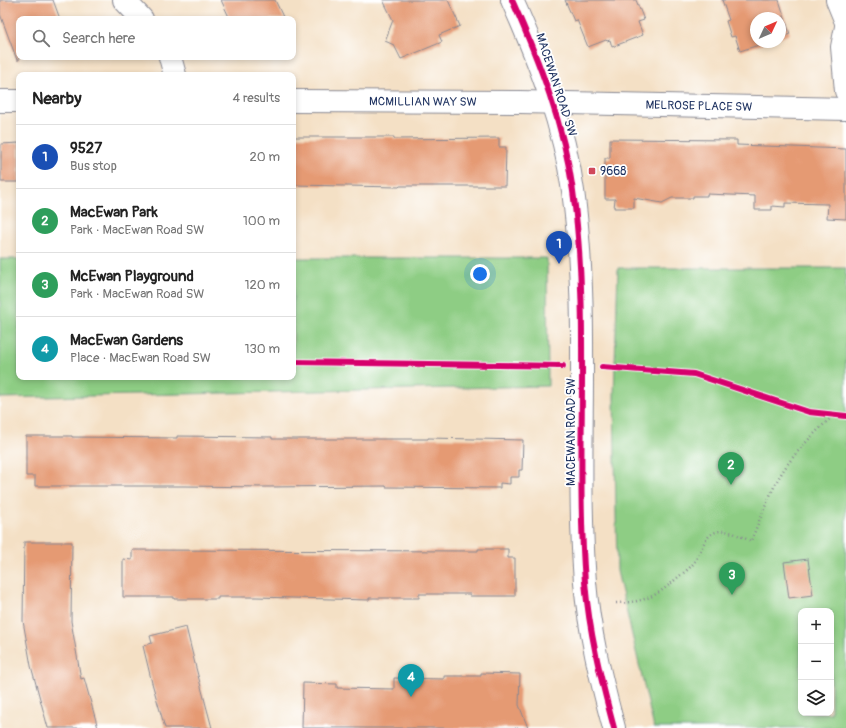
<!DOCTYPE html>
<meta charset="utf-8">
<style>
:root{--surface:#fff;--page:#f2f2f2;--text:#222;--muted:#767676;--line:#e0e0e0;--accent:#0f766e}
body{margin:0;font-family:Pangolin,sans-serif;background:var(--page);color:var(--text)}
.controls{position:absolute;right:12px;bottom:12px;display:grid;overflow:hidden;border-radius:8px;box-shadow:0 2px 6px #0003}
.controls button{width:36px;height:36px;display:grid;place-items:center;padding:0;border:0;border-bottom:1px solid var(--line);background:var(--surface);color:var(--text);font:20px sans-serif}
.compass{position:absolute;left:750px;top:12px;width:36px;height:36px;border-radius:50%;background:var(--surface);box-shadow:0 2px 6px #0003;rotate:46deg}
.you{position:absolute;left:480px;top:274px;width:14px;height:14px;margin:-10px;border:3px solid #fff;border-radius:50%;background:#1a73e8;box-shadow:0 0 0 6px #1a73e833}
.badge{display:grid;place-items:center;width:26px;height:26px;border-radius:50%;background:var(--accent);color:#fff;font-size:13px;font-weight:700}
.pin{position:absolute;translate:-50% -33px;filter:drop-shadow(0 1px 2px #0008)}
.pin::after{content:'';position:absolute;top:21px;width:14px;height:12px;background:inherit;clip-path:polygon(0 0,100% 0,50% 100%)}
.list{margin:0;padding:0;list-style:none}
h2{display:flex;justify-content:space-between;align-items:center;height:52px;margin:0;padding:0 16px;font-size:17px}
h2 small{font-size:13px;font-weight:400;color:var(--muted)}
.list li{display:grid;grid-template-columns:26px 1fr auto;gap:12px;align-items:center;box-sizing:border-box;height:64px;padding:0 16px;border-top:1px solid var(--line)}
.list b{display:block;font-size:15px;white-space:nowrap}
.list p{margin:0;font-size:13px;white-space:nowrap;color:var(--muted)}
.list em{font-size:13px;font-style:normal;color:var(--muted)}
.icon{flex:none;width:22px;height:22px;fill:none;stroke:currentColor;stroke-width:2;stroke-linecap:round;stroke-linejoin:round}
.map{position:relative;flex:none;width:846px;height:728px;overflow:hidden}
.search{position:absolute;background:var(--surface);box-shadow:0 2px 6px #0003;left:16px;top:16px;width:280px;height:44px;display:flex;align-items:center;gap:10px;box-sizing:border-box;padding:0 14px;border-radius:8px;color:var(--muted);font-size:15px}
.panel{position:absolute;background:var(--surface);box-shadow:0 2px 6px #0003;left:16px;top:72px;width:280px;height:308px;border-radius:8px}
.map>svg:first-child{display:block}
.green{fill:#8ecd84;stroke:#547e71;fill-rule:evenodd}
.building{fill:#e59a73}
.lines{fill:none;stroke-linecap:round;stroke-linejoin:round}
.minor-casing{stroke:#888892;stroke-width:24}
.path{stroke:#888892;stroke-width:2.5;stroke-dasharray:1 3;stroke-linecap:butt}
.minor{stroke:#fff;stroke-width:22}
.cycleway-casing{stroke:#fff;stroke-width:8}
.cycleway{stroke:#d6006c;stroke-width:6}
.poi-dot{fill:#d1495b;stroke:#fff;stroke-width:1.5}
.labels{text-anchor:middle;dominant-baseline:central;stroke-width:3.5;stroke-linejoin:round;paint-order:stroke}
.street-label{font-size:12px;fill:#1b2f5e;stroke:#fff}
.poi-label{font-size:12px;fill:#1b2f5e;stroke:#fff;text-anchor:start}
</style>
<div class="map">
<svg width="846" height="728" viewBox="0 0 846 728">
<rect width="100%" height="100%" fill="#fff"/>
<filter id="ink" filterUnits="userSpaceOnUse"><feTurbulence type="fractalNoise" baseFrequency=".025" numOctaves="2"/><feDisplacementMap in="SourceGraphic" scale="8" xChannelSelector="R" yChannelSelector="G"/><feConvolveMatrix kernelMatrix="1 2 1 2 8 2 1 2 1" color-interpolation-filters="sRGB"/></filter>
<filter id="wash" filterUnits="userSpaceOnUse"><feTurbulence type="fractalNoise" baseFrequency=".012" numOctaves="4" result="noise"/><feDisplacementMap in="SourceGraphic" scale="16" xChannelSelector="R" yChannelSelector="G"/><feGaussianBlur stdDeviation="0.9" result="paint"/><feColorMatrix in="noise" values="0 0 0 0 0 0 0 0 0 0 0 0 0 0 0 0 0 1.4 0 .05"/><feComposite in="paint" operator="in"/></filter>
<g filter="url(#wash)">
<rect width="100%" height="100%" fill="#f4e0c5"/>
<path class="green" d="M293 258H547L548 386 0 398V259H19V377H293Z
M618 268H846V728H654L617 571 614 397ZM801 611H831V713H801Z"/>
<g id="blocks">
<path class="building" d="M0 0H53L60 19H19V60H17L0 14Z
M221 0H275L284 19H230Z
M383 0H448L460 26 439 35 442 42 401 59 394 45 385 41 393 20Z
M565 0H636L644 20 638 22 643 35 612 47 610 40 607 41 606 40 588 47 577 20 574 21Z
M722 0H779L790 34 780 38V18H756V42H768L740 51 735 36 731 37 726 21 729 20Z
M293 137H394V139L499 138V147H506L505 186H400L399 187 293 185Z
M610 139 737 140V145L846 149V219L827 218 828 204 785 203V207L772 206V210H755V196L707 194V196H693V198H672L662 203 634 198V208H614L615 199H605V158H610Z
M19 143V182H1V144Z
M26 436H72V437L177 438V436L272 437V439H428V438L523 440 522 470H519V477H510V484L500 483V488L386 487V486L264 487 185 486H35V476H26Z
M24 542H72L71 621 81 679 84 678 98 728H48L31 666 23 621Z
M478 549H508V558H515V596H470V594H419V598H369V600L256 597H218V599H174V597H123V559L132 560V550L478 551Z
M808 559 813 595 789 598 784 562Z
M186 627 196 668 212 728H165L152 683 143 646 152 643 150 636Z
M481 673 520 674 519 705 528 728H302L303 683 337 684V688L394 689V678L444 679V676H481Z"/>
</g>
</g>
<g filter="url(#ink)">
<use href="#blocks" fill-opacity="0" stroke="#888892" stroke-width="1"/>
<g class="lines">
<g class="minor-casing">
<g id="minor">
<path d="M124 0 142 19"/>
<path d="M512 0C539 61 564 125 573 191 591 321 575 452 585 582 589 631 601 680 614 728"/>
<path d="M837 0 846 22"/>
<path d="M846 27 842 47 846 91"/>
<path d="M170 57 175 75"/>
<path d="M0 101H19"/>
<path id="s1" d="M293 101 520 102 846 109"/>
</g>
</g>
<path class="path" d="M616 603C645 602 656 597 677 578 682 574 689 569 693 564 701 554 703 536 716 532 727 528 741 537 751 541 759 521 767 501 777 481 790 457 813 434 833 416"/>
<use href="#minor" class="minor"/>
<g class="cycleway-casing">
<path id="cycleway" d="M512 0C539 61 564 125 573 191 591 321 575 452 585 582 589 631 601 680 614 728
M293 362 563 366
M602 367 694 374 809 412 846 416"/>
</g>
<use href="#cycleway" class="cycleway"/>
</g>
</g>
<rect class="poi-dot" x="588" y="167" width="8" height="8" rx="2"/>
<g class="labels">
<g class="street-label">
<text transform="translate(556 85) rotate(72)">MACEWAN ROAD SW</text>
<text stroke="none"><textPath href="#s1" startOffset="130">MCMILLIAN WAY SW</textPath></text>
<text stroke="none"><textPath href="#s1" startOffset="406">MELROSE PLACE SW</textPath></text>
<text transform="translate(571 432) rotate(-90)">MACEWAN ROAD SW</text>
</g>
<g class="poi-label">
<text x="600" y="171">9668</text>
</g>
</g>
</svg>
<div class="controls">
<button>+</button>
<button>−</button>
<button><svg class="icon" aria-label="layers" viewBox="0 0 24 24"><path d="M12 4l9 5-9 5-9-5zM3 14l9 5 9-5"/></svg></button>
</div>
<svg class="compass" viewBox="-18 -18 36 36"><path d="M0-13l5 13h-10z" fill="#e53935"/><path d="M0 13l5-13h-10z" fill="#767676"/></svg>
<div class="you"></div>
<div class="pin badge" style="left:559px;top:264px;background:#1a4fb4">1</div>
<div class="pin badge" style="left:731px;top:485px;background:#2e9e5b">2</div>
<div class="pin badge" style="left:732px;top:595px;background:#2e9e5b">3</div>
<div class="pin badge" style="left:411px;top:697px;background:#0f9aa8">4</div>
<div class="search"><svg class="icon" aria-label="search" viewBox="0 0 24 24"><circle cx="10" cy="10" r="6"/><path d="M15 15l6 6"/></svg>Search here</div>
<section class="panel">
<h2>Nearby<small>4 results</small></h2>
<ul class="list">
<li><span class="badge" style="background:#1a4fb4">1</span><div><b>9527</b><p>Bus stop</p></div><em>20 m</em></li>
<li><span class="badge" style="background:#2e9e5b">2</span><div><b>MacEwan Park</b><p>Park · MacEwan Road SW</p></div><em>100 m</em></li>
<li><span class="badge" style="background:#2e9e5b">3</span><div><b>McEwan Playground</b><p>Park · MacEwan Road SW</p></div><em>120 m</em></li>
<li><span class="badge" style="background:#0f9aa8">4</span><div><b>MacEwan Gardens</b><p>Place · MacEwan Road SW</p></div><em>130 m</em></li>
</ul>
</section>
</div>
